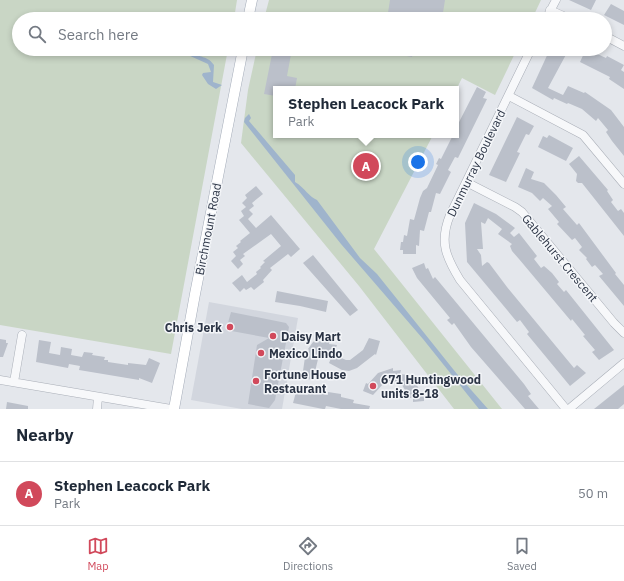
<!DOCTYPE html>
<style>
:root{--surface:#fff;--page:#f2f2f3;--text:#1f2937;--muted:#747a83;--line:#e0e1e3;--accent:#d1495b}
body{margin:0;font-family:"IBM Plex Sans",sans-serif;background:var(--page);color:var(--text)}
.you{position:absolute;left:418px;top:162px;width:14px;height:14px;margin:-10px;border:3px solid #fff;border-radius:50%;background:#1a73e8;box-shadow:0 0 0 6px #1a73e833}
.badge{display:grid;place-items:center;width:26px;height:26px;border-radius:50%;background:var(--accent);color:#fff;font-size:13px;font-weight:700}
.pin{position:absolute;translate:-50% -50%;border:2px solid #fff;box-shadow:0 1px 4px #0006}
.popup{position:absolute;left:273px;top:86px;width:186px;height:52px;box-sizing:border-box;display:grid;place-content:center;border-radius:0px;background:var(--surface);filter:drop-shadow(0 1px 3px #0005);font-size:13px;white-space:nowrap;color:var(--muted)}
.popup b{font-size:15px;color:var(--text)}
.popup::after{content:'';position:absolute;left:50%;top:100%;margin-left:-8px;border:8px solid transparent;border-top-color:var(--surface)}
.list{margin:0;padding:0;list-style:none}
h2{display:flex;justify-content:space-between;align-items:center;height:52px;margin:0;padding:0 16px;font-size:17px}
h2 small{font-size:13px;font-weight:400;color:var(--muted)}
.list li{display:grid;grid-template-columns:26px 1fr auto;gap:12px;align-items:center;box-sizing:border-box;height:64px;padding:0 16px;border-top:1px solid var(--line)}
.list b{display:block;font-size:15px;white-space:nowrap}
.list p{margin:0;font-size:13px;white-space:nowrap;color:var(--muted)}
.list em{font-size:13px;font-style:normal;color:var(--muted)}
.icon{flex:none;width:22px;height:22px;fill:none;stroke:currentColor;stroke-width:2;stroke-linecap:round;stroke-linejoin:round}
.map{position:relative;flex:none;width:624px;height:409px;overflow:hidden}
.search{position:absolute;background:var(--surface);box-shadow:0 2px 6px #0003;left:12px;right:12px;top:12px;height:44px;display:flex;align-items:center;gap:10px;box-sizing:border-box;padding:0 14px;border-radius:22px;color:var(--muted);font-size:15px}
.sheet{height:116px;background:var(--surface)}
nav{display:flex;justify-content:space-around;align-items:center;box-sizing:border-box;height:56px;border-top:1px solid var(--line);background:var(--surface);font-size:11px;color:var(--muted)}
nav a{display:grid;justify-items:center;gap:2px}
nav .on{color:var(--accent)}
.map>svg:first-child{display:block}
.built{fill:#d2d6de}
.green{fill:#c9d6c5}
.water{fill:#9fb4cc}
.building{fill:#bbc0ca}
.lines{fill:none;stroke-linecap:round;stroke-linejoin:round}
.minor-casing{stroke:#a9aeb7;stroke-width:9}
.major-casing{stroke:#a3abb8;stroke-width:11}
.minor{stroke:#f7f8fa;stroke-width:8}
.major{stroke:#fff;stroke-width:10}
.poi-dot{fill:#d1495b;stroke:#f4f6f9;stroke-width:1.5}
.labels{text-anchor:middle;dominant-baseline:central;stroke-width:3;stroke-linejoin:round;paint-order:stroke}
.street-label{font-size:12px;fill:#2b3445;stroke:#f4f6f9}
.poi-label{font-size:12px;font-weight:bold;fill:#2b3445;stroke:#f4f6f9;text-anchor:start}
</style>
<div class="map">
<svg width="624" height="409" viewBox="0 0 624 409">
<rect width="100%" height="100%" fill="#e4e7ec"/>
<path class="built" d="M209 302 298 318 282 409H242L191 400Z"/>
<path class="green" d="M0 0H237L234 19H19V49H228L171 354 0 325Z
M269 0H541L532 19H264Z
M257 49H517L495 95 462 78 456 90 276 89V135H433L374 249 502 409H454L359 286 241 143 248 90Z"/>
<path class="water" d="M186 49H192C200 61 205 53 214 65L213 82 222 85 216 89 208 84 202 75 203 73 211 72 208 64 188 55Z
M249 114 251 118 249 121 295 175V182C305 188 309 197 317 200L360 258 377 274 457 374 488 409H479L423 339 341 244 244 122 245 118Z
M360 170a9 9 0 1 1 18 0a9 9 0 1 1-18 0Z"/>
<path class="building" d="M390 0H445L442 19H387Z
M569 0H596L591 10Z
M611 4 624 11V25L604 15Z
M273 49H292L287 76 297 78 295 89H276V96L264 94Z
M385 49H414L412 57 385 52Z
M418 49H436L435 55 418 52Z
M550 49H569L548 88 563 95 568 86 584 93 585 92 611 110 624 127V156L612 141 606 132 608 130 598 118 596 121 582 109 568 103 567 104 554 98 553 100 532 88Z
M586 49H594L593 52 606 58 607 56 624 65 621 70 624 72V89L609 79 610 77 580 62Z
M477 87 486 92 483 98 487 99 458 158 455 157 448 170 451 172 440 194 436 193 431 212H429L424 231 420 230 419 246 416 245V254H403V250H400L401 242H403L404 235 407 236 410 219 414 220 420 198 423 191 427 188 438 165 436 164 439 158 441 159 453 135H456V128Z
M517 117 534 126 529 135 526 134 517 152 520 153 506 182 489 175Z
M549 135 573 148 566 161 538 147 543 136 547 138Z
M579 156 608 190 607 191 613 200 611 202 618 211 621 209 624 213V236L582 183H578L576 181 577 174 569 164Z
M526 168 534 172 531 179 544 183 556 195 566 207 563 209 577 225 579 223 616 273 615 274 624 285V306L599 276 603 274 595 265 592 267 586 259 587 258 579 250 582 247 575 238 572 240 557 224 559 222 548 209 552 206 543 198 540 201 532 193 518 187Z
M256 186 263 194 252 203 254 206 249 210 253 214 248 219 256 228 271 215 300 249 291 257 288 254 270 268 272 270 263 280 264 282 254 290 251 287 246 290 244 288 240 292 232 283 242 275 247 282 257 274 256 272 261 268 260 267 265 262 263 261 281 246 271 234 243 254 245 256 240 260 243 264 238 269 231 261 236 256 233 252 238 248 236 246 241 242 240 241 250 233 239 220 244 216 241 211 246 207 242 203 247 198 245 195Z
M474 203 496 214 515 228 510 233 514 237 519 233 537 256 534 259 541 268 544 266 552 273 559 282 557 284 564 292 566 290 614 350 599 360 592 352 595 350 583 336 585 335 572 319 571 321 519 259 512 251 510 246 512 244 498 234 502 229 488 218 485 224 481 222 483 249H477L481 255 482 266 487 262 489 263 507 287 574 368 577 365 586 373 570 386 527 334 529 332 520 320 517 322 467 262 465 223Z
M313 255 358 310 350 316 303 263Z
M424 263 426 269 428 268 433 279 435 277 524 384 531 394 528 396 539 409H525L471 347 454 323 452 325 447 320 450 318 417 278 412 268Z
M277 291 328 301 326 312 300 306 275 302Z
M231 312 286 323 289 327 275 400 269 408 248 404 257 345 269 338 226 330Z
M321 337V340L330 338 329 344 337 345 334 353 340 355 339 357 346 360H350L363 350 369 338 380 341 376 355 375 354 357 368 349 371 342 370 329 363 332 356 319 355 313 380 302 378 305 357 309 350 308 349 313 342Z
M0 339 6 340V343H8L3 357H0Z
M39 340 51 342 49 353 60 355 61 347 72 349 71 355 82 357 84 352 93 353 92 355 105 357 104 360H108V362L128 365V363L146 365 149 358 160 363 152 383 139 378V380L79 370 80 366 69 364 68 368 36 362Z
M393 368V371L401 370 400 374 408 375 406 377 413 381 418 387 420 394 424 393V401L413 402V397L410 398 402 385 397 384 398 382 389 381 384 383 373 395 363 391 366 383 368 384 378 373Z
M624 385V404L618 409H594Z
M309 391 328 395V392L341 394V397L354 400 353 403 370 406 369 409H341L326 406 325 409H323L293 403 296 392 308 395Z
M7 402 28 406V409H6Z"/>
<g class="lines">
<g class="minor-casing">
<path id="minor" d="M550 10 570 19
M546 19 556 0
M605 36 624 46
M531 49 450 215C439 242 446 257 460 280L566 409
M509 96 583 135 624 184
M466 182 515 207 522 212 614 323 624 333
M0 380 171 409
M14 382 22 335
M97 409 98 397
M569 409 624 363"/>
</g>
<g class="major-casing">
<path id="major" d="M248 19 252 0
M174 409 195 294 243 49"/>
</g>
<use href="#minor" class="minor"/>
<use href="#major" class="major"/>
</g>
<g class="poi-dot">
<circle cx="230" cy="327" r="4"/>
<circle cx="273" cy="336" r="4"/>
<circle cx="261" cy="353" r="4"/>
<circle cx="256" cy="381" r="4"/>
<circle cx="373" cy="386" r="4"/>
</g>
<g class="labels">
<g class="street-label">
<text transform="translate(476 163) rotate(-64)">Dunmurray Boulevard</text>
<text transform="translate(208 229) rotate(-79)">Birchmount Road</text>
<text transform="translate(560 258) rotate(50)">Gablehurst Crescent</text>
</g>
<g class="poi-label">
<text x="222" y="327" text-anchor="end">Chris Jerk</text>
<text x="281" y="336">Daisy Mart</text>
<text x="269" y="353">Mexico Lindo</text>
<text x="264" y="374">Fortune House<tspan x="264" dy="14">Restaurant</tspan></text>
<text x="381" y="379">671 Huntingwood<tspan x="381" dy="14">units 8-18</tspan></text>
</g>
</g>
</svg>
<div class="you"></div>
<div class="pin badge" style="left:366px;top:166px">A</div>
<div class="popup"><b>Stephen Leacock Park</b>Park</div>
<div class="search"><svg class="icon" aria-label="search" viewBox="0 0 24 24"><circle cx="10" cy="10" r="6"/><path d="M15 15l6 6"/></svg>Search here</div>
</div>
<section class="sheet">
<h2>Nearby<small></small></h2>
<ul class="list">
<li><span class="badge">A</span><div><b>Stephen Leacock Park</b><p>Park</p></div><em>50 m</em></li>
</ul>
</section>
<nav>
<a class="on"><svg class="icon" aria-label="map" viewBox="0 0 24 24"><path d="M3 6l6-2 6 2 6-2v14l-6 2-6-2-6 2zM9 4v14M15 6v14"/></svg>Map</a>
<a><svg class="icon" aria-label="directions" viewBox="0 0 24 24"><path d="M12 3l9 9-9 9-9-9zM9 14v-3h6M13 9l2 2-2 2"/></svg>Directions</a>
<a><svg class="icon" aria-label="saved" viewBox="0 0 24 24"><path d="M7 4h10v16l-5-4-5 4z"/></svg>Saved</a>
</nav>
